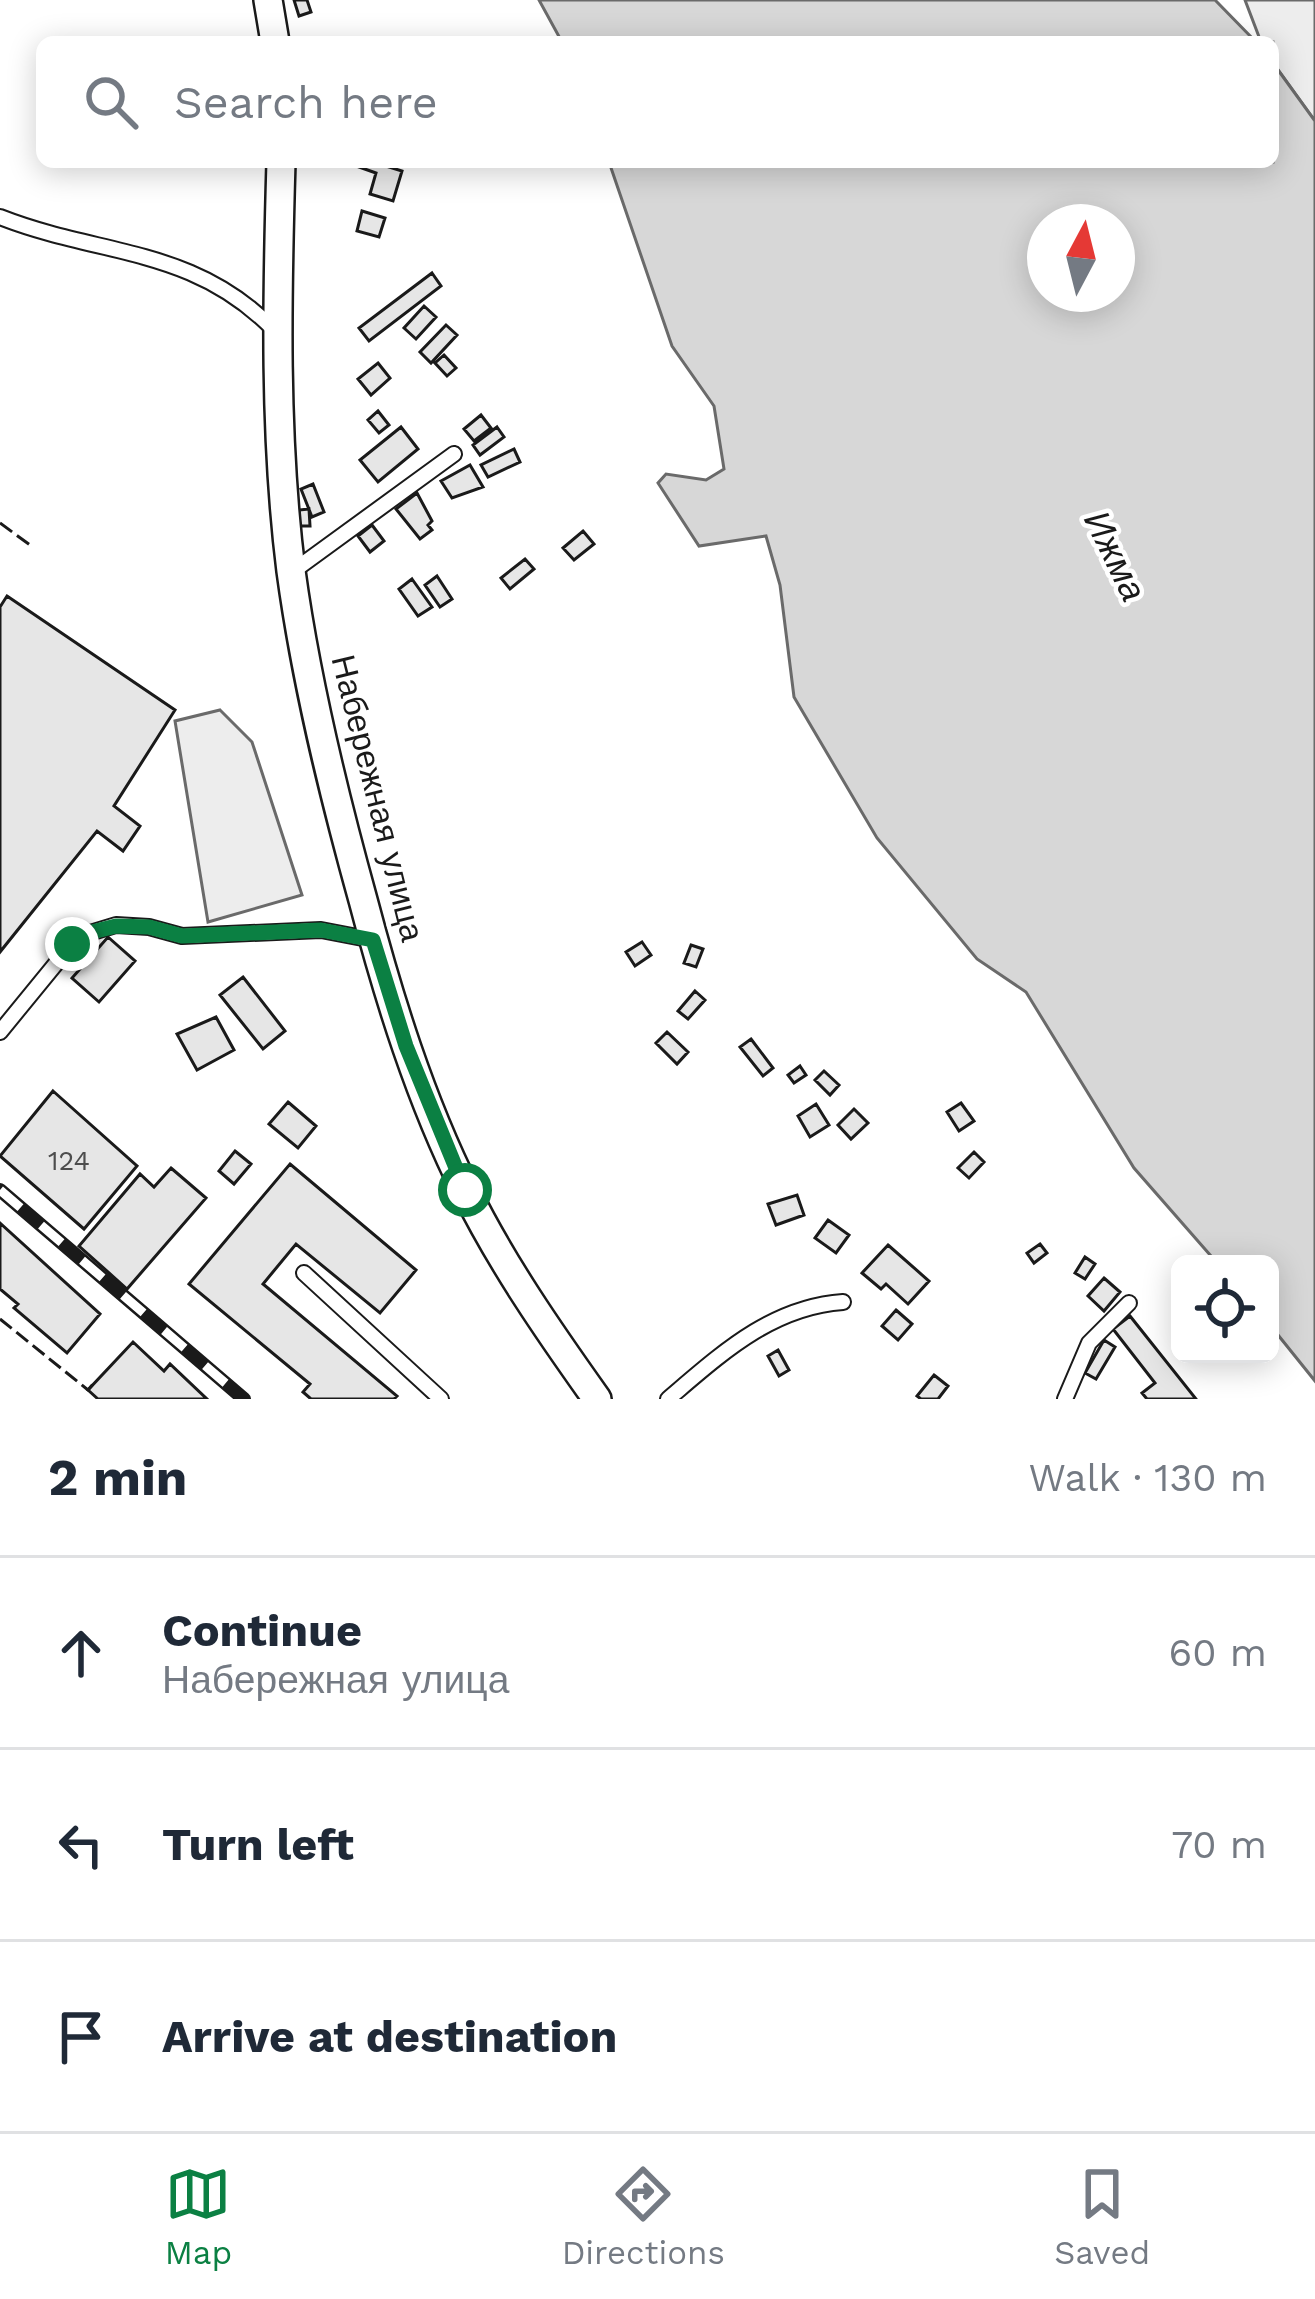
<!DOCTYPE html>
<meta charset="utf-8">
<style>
:root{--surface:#fff;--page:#f6f6f7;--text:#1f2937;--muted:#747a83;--line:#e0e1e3;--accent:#0b8043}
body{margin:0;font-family:"Work Sans",sans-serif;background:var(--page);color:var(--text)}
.controls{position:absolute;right:36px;bottom:36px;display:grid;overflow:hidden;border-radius:18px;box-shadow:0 6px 30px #0003}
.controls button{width:108px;height:108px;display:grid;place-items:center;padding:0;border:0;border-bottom:3px solid var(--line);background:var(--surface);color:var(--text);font:60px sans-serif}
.compass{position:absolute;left:1027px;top:204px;width:108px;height:108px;border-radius:50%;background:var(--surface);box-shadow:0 6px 30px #0003;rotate:7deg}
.stop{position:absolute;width:36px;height:36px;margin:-27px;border:9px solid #0b8043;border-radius:50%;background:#fff}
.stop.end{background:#0b8043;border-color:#fff;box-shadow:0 3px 12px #0008}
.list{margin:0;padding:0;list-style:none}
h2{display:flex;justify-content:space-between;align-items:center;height:156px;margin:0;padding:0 48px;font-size:51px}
h2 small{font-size:39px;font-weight:400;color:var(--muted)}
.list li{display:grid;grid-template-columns:78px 1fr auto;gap:36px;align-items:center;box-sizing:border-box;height:192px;padding:0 48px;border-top:3px solid var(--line)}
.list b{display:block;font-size:45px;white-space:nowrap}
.list p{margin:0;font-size:39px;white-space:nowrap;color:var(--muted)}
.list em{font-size:39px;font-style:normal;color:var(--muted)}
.icon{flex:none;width:66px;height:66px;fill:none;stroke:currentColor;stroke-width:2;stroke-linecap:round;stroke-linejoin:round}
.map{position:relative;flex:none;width:1315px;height:1399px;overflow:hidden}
.search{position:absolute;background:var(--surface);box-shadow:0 6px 30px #0003;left:36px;right:36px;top:36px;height:132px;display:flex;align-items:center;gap:30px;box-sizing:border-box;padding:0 42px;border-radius:18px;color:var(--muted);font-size:45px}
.sheet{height:732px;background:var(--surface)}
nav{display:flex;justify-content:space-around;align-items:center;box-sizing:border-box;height:168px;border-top:3px solid var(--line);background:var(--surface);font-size:33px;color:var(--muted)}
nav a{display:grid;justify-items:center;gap:6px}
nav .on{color:var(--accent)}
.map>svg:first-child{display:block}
.built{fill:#ededed;stroke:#6a6a6a;stroke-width:3}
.water{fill:#d7d7d7;stroke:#6a6a6a;stroke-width:3;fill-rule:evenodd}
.building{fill:#e6e6e6;stroke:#1a1a1a;stroke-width:3}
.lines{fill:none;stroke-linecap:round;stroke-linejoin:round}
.lane-casing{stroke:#1a1a1a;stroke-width:18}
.street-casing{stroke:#1a1a1a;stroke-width:32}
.lane{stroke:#fff;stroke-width:14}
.street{stroke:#fff;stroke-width:27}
.rail-casing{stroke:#1a1a1a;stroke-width:14}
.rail{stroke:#fff;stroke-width:9;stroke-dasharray:27;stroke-linecap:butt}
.fence{stroke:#1a1a1a;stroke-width:3;stroke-dasharray:15 6;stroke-linecap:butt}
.route{stroke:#0b8043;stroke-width:15}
.labels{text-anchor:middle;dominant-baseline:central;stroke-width:9;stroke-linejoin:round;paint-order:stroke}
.number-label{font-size:27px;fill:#4d4d4d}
.street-label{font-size:33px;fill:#1a1a1a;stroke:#fff}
.water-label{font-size:36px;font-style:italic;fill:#1a1a1a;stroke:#fff}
</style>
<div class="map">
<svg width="1315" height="1399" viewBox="0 0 1315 1399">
<rect width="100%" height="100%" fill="#fff"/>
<path class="built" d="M1245 0H1315V121L1273 63V42H1261Z
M220 710 252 742 302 895 208 922 175 721Z"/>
<path class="water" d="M539 0H1215L1256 42H562Z
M1273 63 1315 121V1381L1270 1325V1264H1218L1134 1168 1026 992 977 959 877 838 794 697 780 585 766 536 699 546 658 483 666 474 706 480 724 469 714 406 672 346 609 162H1273ZM1045 222H1117V294H1045Z"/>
<path class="building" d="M294 0H307L311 12 299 16Z
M345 162H373L402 171 393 201 370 194 376 173Z
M362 211 385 218 379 237 357 231Z
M432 273 441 286 369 341 359 328Z
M424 306 436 317 416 339 404 328Z
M446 325 457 335 431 363 420 352Z
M444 355 456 368 447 376 435 363Z
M378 363 390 378 371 395 358 379Z
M378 411 389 425 379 433 368 420Z
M481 415 491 428 474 441 464 429Z
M401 427 418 449 378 482 360 460Z
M497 427 504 437 480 455 473 445Z
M514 449 520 462 488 477 481 465Z
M470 465 483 487 452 498 441 481Z
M313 484 324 512 312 517 301 489Z
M417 493 432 521 428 525 432 530 420 539 396 509Z
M309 509 310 526H299V510Z
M372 525 384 541 370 552 358 536Z
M583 531 594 544 574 560 563 548Z
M525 559 534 569 510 589 501 578Z
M437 576 452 599 440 607 425 585Z
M412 579 432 607 418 616 399 589Z
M7 596 175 710 114 806 140 826 123 851 97 831 0 952V607Z
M108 937 135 961 99 1002 72 978Z
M642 942 651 955 635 966 626 952Z
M691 945 703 949 696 967 684 963Z
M243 977 285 1031 263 1049 220 995Z
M695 991 705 1000 688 1019 678 1011Z
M216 1017 234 1050 197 1070 177 1034Z
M667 1032 688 1052 677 1064 656 1043Z
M751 1039 773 1068 763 1076 740 1047Z
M800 1066 806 1075 794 1083 788 1075Z
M824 1071 839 1085 830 1095 815 1080Z
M53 1091 137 1166 84 1229 0 1156Z
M288 1102 316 1126 298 1148 269 1124Z
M961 1103 974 1121 959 1131 947 1112Z
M816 1104 829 1125 810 1137 798 1116Z
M854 1109 868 1123 851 1139 838 1125Z
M235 1151 251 1164 234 1184 219 1171Z
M974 1152 984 1162 969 1178 958 1168Z
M290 1164 416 1270 380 1313 296 1244 263 1284 397 1396 394 1399H311L303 1392 310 1384 189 1284Z
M171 1168 206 1198 127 1289 79 1246 140 1174 154 1187Z
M797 1195 804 1215 776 1225 768 1204Z
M828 1220 849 1235 836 1253 815 1238Z
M0 1223 100 1314 67 1353 14 1308 18 1304 0 1289Z
M1040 1244 1047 1253 1034 1263 1027 1253Z
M888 1245 929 1281 908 1304 886 1284 881 1289 862 1273Z
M1085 1257 1095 1264 1085 1279 1075 1273Z
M1104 1278 1120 1292 1104 1311 1088 1296Z
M896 1310 912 1324 898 1340 882 1326Z
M1130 1316 1196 1399H1147L1142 1393 1155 1383 1113 1329Z
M1104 1340 1115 1347 1096 1379 1085 1373Z
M133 1342 164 1371 170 1364 207 1399H98L88 1390Z
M778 1350 789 1370 779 1376 768 1356Z
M934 1375 948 1386 938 1399H921L917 1396Z"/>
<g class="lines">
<g class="lane-casing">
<path id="lane" d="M0 217C102 257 194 246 276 332
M292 572 454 454
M0 1032 72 944 93 932 116 925 149 927 182 936 321 930 373 940
M304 1273 441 1399
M668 1399C721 1354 771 1307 843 1302
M1065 1399 1089 1343 1129 1303"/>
</g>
<g class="street-casing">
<path id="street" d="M268 0 275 42
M281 162C277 298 274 435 291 571 306 682 333 792 363 900 389 999 420 1099 466 1191 502 1264 550 1333 597 1399"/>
</g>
<use href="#lane" class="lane"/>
<use href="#street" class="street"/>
<g class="rail-casing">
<path id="rail" d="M0 1190 244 1399"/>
</g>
<use href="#rail" class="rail"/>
<path class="fence" d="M0 523 30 545
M0 1319 88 1390 93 1384"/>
</g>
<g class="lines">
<path class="route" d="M72 944 92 932 116 926 149 927 182 936 321 930 373 940 406 1046 465 1190"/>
</g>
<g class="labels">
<g class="number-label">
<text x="69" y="1161">124</text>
</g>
<g class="street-label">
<text transform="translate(378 798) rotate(76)">Набережная улица</text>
</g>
<g class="water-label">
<text transform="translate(1115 556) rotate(64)">Ижма</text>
</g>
</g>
</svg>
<div class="controls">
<button><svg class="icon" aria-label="locate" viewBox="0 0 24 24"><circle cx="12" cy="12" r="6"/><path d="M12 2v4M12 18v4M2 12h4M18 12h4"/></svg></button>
</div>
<svg class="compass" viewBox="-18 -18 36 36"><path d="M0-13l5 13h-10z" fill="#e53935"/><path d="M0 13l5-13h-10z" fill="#747a83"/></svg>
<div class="stop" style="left:465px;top:1190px"></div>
<div class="stop end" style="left:72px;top:944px"></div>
<div class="search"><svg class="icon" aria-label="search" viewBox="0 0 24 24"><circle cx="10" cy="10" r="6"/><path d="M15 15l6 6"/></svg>Search here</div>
</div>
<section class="sheet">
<h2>2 min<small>Walk · 130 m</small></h2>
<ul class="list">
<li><svg class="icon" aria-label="ahead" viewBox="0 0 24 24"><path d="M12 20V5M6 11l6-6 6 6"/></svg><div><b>Continue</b><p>Набережная улица</p></div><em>60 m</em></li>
<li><svg class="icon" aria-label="left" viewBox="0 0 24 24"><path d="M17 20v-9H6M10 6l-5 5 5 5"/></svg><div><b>Turn left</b></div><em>70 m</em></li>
<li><svg class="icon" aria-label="arrive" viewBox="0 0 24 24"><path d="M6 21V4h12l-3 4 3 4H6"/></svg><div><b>Arrive at destination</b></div></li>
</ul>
</section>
<nav>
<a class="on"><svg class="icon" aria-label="map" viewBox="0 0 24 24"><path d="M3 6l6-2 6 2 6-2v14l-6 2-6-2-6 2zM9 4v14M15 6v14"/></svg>Map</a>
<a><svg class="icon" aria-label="directions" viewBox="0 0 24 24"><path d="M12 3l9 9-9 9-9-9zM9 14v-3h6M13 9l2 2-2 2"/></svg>Directions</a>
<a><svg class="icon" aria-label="saved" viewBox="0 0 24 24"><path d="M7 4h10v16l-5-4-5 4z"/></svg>Saved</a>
</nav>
